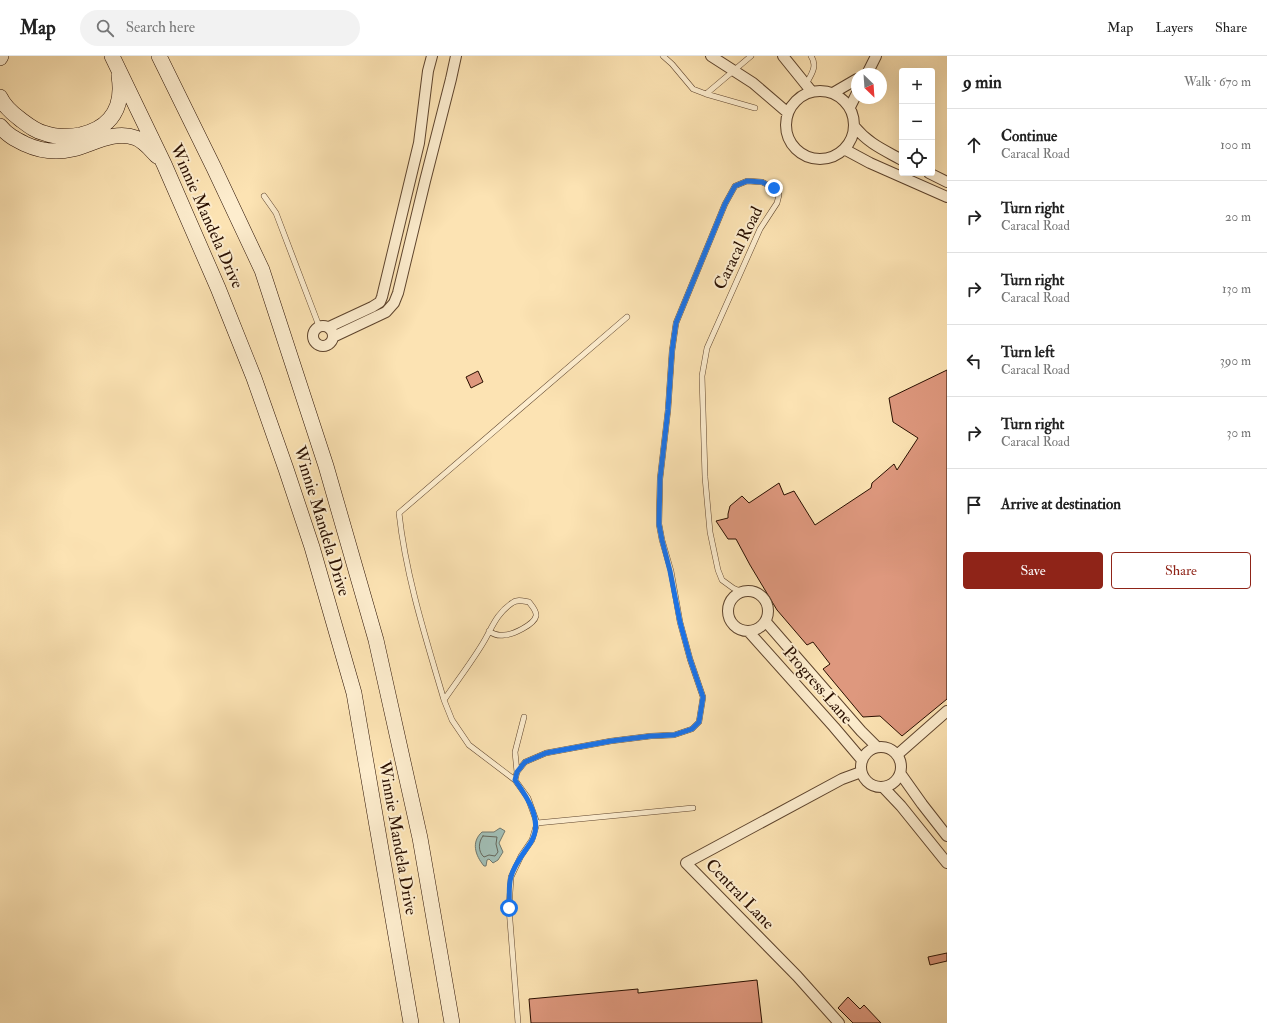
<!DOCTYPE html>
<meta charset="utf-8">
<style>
:root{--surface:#fff;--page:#f2f2f2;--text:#222;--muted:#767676;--line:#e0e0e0;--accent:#8f2418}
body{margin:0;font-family:"IM FELL Double Pica",serif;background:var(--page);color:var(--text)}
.controls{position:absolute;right:12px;top:12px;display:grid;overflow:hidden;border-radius:4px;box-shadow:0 4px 16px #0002}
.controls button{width:36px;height:36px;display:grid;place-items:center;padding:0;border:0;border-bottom:1px solid var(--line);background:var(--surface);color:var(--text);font:20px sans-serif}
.compass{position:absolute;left:851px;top:12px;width:36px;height:36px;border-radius:50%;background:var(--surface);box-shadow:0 4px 16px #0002;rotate:155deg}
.stop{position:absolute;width:12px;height:12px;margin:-9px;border:3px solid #1a73e8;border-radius:50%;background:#fff}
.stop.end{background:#1a73e8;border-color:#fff;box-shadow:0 1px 4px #0008}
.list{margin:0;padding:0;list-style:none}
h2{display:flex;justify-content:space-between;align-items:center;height:52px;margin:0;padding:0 16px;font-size:17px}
h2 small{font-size:13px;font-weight:400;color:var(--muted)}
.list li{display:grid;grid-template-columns:26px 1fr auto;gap:12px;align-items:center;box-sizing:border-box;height:72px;padding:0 16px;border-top:1px solid var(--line)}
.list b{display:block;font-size:15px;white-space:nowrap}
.list p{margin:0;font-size:13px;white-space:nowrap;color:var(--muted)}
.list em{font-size:13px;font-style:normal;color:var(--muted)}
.actions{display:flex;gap:8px;padding:12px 16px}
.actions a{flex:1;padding:9px 0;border:1px solid var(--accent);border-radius:4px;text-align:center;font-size:14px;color:var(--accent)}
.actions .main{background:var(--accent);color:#fff}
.icon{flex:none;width:22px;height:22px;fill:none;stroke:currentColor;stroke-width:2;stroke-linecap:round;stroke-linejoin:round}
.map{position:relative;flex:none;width:947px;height:967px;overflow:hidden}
header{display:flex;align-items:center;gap:24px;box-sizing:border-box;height:56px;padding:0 20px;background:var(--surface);border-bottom:1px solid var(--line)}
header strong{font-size:19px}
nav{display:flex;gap:22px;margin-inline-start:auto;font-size:14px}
.search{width:280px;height:36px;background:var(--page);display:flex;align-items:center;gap:10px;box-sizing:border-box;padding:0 14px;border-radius:22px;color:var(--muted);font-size:15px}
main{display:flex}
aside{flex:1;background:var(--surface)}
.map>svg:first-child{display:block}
.water{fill:#a1bdb4;stroke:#71776c}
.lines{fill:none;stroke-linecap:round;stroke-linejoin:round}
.shore{stroke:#65665a;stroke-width:1}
.building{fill:#de987e;stroke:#290f00}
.service-casing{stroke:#5e442d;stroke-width:6}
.minor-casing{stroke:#5e442d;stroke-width:12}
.secondary-casing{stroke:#290f00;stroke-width:16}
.service{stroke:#fdedce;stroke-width:5}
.minor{stroke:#fdedce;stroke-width:10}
.secondary{stroke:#fdedce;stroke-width:15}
.route{stroke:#1a73e8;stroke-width:5}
.labels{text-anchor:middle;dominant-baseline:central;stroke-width:4;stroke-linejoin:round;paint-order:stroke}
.street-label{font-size:17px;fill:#290f00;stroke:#fdedce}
</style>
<header>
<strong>Map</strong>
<div class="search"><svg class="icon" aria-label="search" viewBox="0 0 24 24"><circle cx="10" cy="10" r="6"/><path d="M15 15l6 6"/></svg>Search here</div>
<nav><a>Map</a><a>Layers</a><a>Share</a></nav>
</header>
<main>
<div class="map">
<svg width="947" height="967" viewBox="0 0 947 967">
<rect width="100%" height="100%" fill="#fce3b3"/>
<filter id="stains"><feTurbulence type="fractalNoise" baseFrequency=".005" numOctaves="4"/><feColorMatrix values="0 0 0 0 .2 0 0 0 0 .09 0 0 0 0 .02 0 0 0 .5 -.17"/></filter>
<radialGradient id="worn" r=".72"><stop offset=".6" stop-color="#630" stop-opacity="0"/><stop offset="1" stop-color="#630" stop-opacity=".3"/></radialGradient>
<path class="water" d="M500 772 505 775 499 787 503 796 498 804 493 807 489 803 487 804 486 810H484C475 799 471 786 482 776H494Z"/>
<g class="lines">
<path class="shore" d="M483 780 497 781 496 788 498 796 495 800 489 799 484 801C478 796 478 786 483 780Z"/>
</g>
<path class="building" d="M947 314V643L902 680 880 660 863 661 823 613 830 608 813 586 807 589 777 554 750 509 736 483H728L716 465 728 462V458L730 450 742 440 749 447 779 427 784 439 794 435 815 469 871 432 872 427 894 408 897 414 918 382 893 366 889 342Z
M478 315 483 326 471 332 466 321Z
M947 897V905L930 909 928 901Z
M757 924 762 967H531L529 943 638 933V937Z
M848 941 860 953 864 949 881 967H853L838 952Z"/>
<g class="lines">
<g class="service-casing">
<path id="service" d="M663 0 672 8 693 33 706 38 751 0
M806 28C811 19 818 10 811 0
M706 38 755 52
M264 140 276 157 319 270
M489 575C493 578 499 580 504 579 512 579 534 569 536 560 537 555 532 550 529 546 523 545 517 543 512 547 496 558 492 572 483 587 471 607 457 625 444 644L452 664 469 689 515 724
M444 644C426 583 406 521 399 457L627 261
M517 716 515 696 524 661
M537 767 693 752
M518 967 509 852 511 821 521 800 532 784 537 767 528 742 515 724 517 716 525 706 546 697 611 685 651 680 674 679 692 673 699 666 703 641 690 603 680 566 671 515 662 484 659 468 660 423 668 354 672 295 676 267 725 148 735 130 747 125 762 126 774 132 779 139 777 147 760 173 707 292 702 320 705 421 710 476 718 514 722 524 733 532 742 536"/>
</g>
<g class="minor-casing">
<path id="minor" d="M711 0 753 27 788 57
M783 0 812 36
M867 18 876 0
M786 69a34 34 0 1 1 68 0a34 34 0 1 1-68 0Z
M833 37 857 23
M850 51 857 37
M854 70C869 88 882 93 902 104
M844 93 870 107 947 141
M929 117 947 126
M313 280a10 10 0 1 1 20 0a10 10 0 1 1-20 0Z
M329 271 372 251 380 246 382 241 419 87 428 15 432 0
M333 281 386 256 394 247 398 237 425 125 451 23 456 0
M728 555a20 20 0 1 1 40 0a20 20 0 1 1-40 0Z
M766 566 861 675 877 691
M749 576 834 671 862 704
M861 711a20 20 0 1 1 40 0a20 20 0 1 1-40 0Z
M897 699 947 655
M900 717 922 748 947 780
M883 731 901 750 947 807
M839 967 797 920 686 807 842 723 861 716"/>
</g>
<g class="secondary-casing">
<path id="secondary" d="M112 0 164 108 218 232 254 322 286 413 312 491 354 637 411 967
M159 0 214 112 262 214 326 410 376 584 420 782 452 967
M0 2 1 0
M0 41C4 50 12 57 20 63 28 69 35 75 44 77 55 81 69 81 80 79 112 72 124 51 119 20
M0 70C7 79 15 83 25 88 40 95 56 97 73 93 93 88 114 74 136 82 145 86 150 93 157 100"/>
</g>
<use href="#service" class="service"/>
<use href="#minor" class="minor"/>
<use href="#secondary" class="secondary"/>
</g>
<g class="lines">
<path class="route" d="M509 852C510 842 508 830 511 821 514 808 524 797 531 786 544 765 527 741 515 724L517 716 525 706 546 697 611 685 651 680 674 679 692 673 699 666 703 641 690 603 680 566 670 515 662 484 659 468 660 423 668 354 672 295 676 267 725 148 735 130 747 125 762 126 774 132"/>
</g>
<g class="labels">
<g class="street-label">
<text transform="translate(207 160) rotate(66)">Winnie Mandela Drive</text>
<text transform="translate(738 192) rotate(-64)">Caracal Road</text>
<text transform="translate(322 465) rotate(73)">Winnie Mandela Drive</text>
<text transform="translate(818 629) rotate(49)">Progress Lane</text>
<text transform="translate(398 782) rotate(80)">Winnie Mandela Drive</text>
<text transform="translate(740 838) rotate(46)">Central Lane</text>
</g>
</g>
<rect width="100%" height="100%" filter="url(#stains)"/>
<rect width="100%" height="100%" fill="url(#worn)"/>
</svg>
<div class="controls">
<button>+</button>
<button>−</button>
<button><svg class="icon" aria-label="locate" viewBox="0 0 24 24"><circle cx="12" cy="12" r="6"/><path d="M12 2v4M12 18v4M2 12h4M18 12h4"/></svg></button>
</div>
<svg class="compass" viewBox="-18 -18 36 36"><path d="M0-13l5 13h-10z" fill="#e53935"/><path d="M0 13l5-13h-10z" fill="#767676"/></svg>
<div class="stop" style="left:509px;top:852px"></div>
<div class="stop end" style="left:774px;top:132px"></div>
</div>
<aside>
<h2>9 min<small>Walk · 670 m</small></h2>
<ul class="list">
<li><svg class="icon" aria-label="ahead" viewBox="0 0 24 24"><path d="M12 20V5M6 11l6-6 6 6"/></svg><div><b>Continue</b><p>Caracal Road</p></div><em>100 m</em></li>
<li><svg class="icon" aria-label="right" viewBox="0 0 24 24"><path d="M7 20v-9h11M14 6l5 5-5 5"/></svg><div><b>Turn right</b><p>Caracal Road</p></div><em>20 m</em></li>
<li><svg class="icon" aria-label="right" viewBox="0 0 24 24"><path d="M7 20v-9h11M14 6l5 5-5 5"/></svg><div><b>Turn right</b><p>Caracal Road</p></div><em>130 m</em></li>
<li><svg class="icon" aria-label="left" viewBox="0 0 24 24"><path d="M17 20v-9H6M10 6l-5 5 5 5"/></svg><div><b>Turn left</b><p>Caracal Road</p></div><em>390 m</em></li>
<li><svg class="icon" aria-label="right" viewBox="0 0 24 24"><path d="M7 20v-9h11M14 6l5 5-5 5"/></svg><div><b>Turn right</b><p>Caracal Road</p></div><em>30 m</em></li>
<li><svg class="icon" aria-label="arrive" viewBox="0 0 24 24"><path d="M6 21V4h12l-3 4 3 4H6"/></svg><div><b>Arrive at destination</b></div></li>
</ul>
<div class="actions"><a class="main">Save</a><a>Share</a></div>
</aside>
</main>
